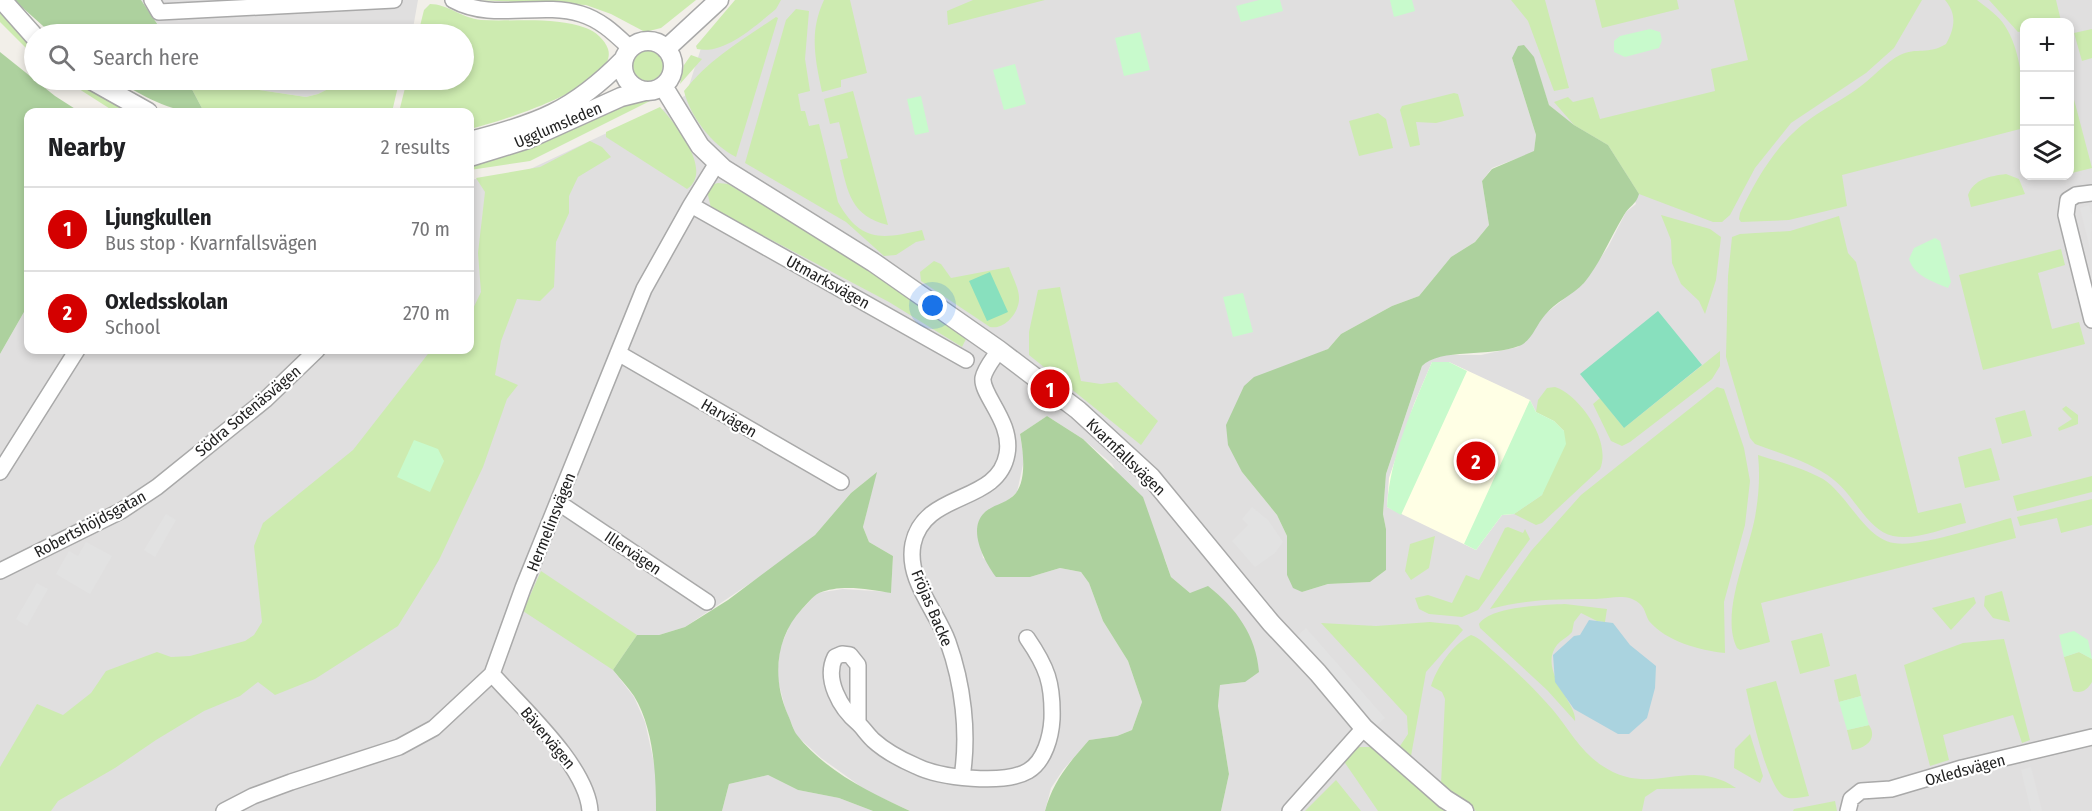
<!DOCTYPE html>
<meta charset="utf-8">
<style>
:root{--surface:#fff;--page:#f2f2f2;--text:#202124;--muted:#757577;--line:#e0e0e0;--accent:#d40000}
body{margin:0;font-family:"Fira Sans Condensed",sans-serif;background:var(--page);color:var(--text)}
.controls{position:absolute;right:18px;top:18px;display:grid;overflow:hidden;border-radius:12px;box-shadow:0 3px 9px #0003}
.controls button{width:54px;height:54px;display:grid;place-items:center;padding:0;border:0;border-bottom:2px solid var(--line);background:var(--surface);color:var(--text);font:30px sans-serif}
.you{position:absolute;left:933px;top:306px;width:21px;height:21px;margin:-15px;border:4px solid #fff;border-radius:50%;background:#1a73e8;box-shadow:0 0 0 9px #1a73e833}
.badge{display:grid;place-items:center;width:39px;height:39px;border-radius:50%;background:var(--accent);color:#fff;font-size:20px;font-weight:700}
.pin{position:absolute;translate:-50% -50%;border:3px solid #fff;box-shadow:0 2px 6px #0006}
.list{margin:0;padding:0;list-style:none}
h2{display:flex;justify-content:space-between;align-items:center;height:78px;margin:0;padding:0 24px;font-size:26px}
h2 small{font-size:20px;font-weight:400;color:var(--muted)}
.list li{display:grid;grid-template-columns:39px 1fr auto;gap:18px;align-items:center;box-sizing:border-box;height:84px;padding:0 24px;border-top:2px solid var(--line)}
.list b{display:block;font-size:22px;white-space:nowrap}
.list p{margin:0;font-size:20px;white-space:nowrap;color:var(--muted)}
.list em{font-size:20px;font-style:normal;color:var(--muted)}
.icon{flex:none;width:33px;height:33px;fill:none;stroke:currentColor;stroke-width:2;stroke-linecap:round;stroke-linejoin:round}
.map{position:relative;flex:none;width:2092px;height:811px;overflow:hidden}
.search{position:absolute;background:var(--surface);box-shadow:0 3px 9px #0003;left:24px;top:24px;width:450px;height:66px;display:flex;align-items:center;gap:15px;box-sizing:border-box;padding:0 21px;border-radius:33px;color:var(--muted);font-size:22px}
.panel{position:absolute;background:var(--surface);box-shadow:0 3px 9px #0003;left:24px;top:108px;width:450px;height:246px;border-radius:12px}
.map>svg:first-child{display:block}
.residential{fill:#e0dfdf;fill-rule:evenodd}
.education{fill:#ffffe5}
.grass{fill:#cdebb0}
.forest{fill:#add19e}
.park{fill:#c8facc}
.pitch{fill:#88e0be}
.parking{fill:#e2e2e2}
.water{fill:#aad3df}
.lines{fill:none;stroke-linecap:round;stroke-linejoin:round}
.minor-casing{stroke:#a9a9a9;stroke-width:18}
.tertiary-casing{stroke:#a9a9a9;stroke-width:21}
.minor{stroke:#fff;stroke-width:15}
.tertiary{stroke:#fff;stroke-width:18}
.labels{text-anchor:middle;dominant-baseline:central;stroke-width:4.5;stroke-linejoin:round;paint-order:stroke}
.street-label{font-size:16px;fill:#222;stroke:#fff}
</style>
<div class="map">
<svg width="2092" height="811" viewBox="0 0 2092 811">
<rect width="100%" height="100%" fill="#f2efe9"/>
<path class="residential" d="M141 0H418L412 34H164Z
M738 0H2092V811H1221L1229 774 1218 706 1220 685 1245 682 1190 593 1171 577 1165 559 1112 464 1083 439 1047 416 1020 434 1024 460 1017 492 1004 504 984 513 977 528 983 558 1030 577 1060 568 1081 572 1089 583 1103 621 1128 661 1142 702 1132 730 1117 736 1089 740 1063 770 1051 788 1045 811H910L867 791 821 758 796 735 785 708 777 676 780 648 792 620 817 593 843 589 891 592 893 556 869 542 863 527 876 473 851 493 815 535 773 568 685 627 659 635H637L613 670 634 697 645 722 656 772V811H0V354L28 305V350H470V180L526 171 643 116 664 109 686 95 702 45ZM2024 22H2070V176H2024ZM1533 57 1549 105 1574 125 1608 145 1626 174 1636 204 1626 212 1608 247 1583 284 1545 314 1518 347 1481 355H1445L1429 359 1422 366 1386 474 1383 514 1386 529V570L1370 582 1328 584 1302 592 1287 575V536L1277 515 1242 472 1297 363 1328 349 1341 334 1392 306 1419 296 1451 257 1475 242 1489 225 1482 181 1492 168 1534 152 1536 135 1512 58Z
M203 80H400L399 82H342L318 94 306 97 253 89 211 87 205 85Z
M768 775 798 790 839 798 873 811H722L729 784Z"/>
<path class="education" d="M1432 362H1449L1530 400 1536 412 1554 421 1564 431 1514 514 1502 515 1476 550 1387 507 1389 478 1414 404Z"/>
<path class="grass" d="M478 0H696L661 28 645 32 611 14 586 5Z
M735 0H781L776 9C756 25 725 55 697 49L696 46Z
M824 0H850L867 73 841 80V87L822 92C815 58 809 32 824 0Z
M973 0H1045L948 25 947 11Z
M1511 0H1545L1569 88 1554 91 1528 21Z
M1595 0H1677L1679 9 1602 28Z
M1734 0H1922L1894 48 1866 73 1791 123 1755 168 1730 215 1722 222H1713L1639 194 1608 145 1574 125 1554 102 1568 97 1573 102 1593 97 1600 119 1715 91 1711 69 1748 60Z
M1945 0H1977C1987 8 1999 16 2005 26 2022 51 2025 99 2024 128L1842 175 1847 206 1789 220 1741 222 1739 219 1740 213C1756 179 1778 141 1810 119 1825 108 1842 100 1857 89 1870 80 1886 62 1900 55 1916 47 1929 55 1946 44 1955 28 1957 14 1945 0Z
M1989 0H2056L2061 21 2024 22V31L2018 32Z
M430 4C447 4 462 18 481 20 514 22 554 16 586 28 595 31 605 40 608 49 620 86 495 123 470 129V112H399L407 80H464V34H418L424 10Z
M796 9 809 11 805 59 810 91 798 94 801 111H805L809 126 819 124 838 202C861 243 882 239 922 230L925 240 916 242 896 255 884 256 846 222 745 163 786 20Z
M0 11 34 47V56L0 22Z
M776 17 778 18 736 157C712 145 690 116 684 91 709 59 743 39 776 17Z
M2092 29V58L2082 61 2074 33Z
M633 66a15 15 0 1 1 30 0a15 15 0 1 1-30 0Z
M691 55 702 59 680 84 684 65Z
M65 80H75L127 112H115Z
M187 80H203L205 85 211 87 253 89 306 97 318 94 342 82H399L392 112H204Z
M2070 84 2092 168 2072 173 2070 161Z
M853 91 888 225C851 216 848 193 840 160L848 158 839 122 830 124 824 99Z
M1454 93 1458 94 1464 116 1436 123 1416 122 1420 145 1410 147 1400 110 1402 106Z
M647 98 652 100 530 161 470 170V163L628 100Z
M660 107C675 123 714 171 687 189L606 137V132Z
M1378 113 1386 119 1393 148 1359 156 1349 121Z
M590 141 602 147 611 157 578 177 569 196V213L556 242 554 287 540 301 517 299 501 341 495 375 518 385 507 399 483 467 439 560 398 626 315 679 275 695 258 682 240 696 204 711 156 740 115 768 58 801 51 811H0V767L37 704 63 715 91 693 106 671 157 652 171 657 190 656 245 641 254 635 262 622 254 546 263 523 353 450 431 350H470V315L481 292 478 253 485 192 476 178 540 167Z
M2006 174 2019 179 2025 194 1971 207 1968 195C1974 179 1990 176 2006 174Z
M718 183 728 184 863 264 966 339 962 347 889 302 711 208 707 191 711 185Z
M1661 215 1710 229 1721 237 1716 280 1705 314 1699 301 1681 284 1672 263 1671 240Z
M1839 216 1848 253 1856 262 1918 513 1961 503 1966 523C1944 528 1915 541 1893 536 1868 531 1854 495 1834 480 1812 462 1781 454 1755 444L1750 438 1726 357 1728 276 1732 237 1740 234 1790 231Z
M2061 249 2065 265 2038 273 2052 329 2079 322 2085 344 1983 370 1959 275Z
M934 261 941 264 951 278 1009 267C1012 276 1020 290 1019 300 1018 314 1004 330 990 327L921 281 920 272Z
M1060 287 1081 381 1101 384 1117 382 1158 421 1141 445 1029 355V332L1038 290Z
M1720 351V366L1712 379 1630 442 1622 446 1611 441 1593 404 1600 398 1624 428Z
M1555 387C1580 395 1612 442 1600 469L1542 523 1536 525 1514 514 1542 495 1564 431 1554 421 1536 412 1538 400 1547 388Z
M1717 387 1724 389 1744 448 1750 481 1745 525 1724 602 1725 653C1699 650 1667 642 1649 621 1646 616 1645 609 1641 605 1628 592 1611 599 1596 599 1558 599 1528 599 1490 609L1531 551 1581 495Z
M2066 406 2078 415V424L2059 431 2058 428 2072 419 2062 409Z
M2025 410 2032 436 2002 444 1995 418Z
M1991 448 2000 480 1965 488 1958 457Z
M1758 455C1780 462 1803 468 1823 479 1848 495 1865 539 1894 543 1920 548 1983 525 2011 518L2016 538 1761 603 1770 642 1740 650 1737 648C1719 612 1751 549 1756 511 1759 492 1760 474 1758 455Z
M2092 476V492L2017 511 2013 496Z
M2092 499V525L2061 533 2057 518 2020 526 2017 517Z
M1508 527 1523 533 1525 529 1530 539 1478 610 1462 617 1429 614 1419 609 1415 598 1428 595 1452 603 1466 575 1479 580 1505 528Z
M1435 536 1429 568 1411 580 1405 571 1410 544Z
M541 571 637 635 613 670 523 611Z
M2002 591 2010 622 1993 618 1984 606 1985 596Z
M1974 597 1976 603 1951 630 1932 608Z
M1565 604 1607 609 1605 622 1597 621 1581 613 1574 622 1572 632C1568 637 1561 640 1557 645 1537 670 1578 704 1575 721L1547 690 1480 628 1479 624C1490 606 1545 605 1565 604Z
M1430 622 1458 625 1463 630 1426 672 1411 756 1400 746 1408 734 1407 716 1321 623 1376 626Z
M1822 633 1830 666 1800 674 1791 641Z
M1471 635C1480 638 1487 646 1493 651 1514 669 1535 689 1553 710 1568 728 1580 751 1601 765 1652 800 1687 755 1736 788L1657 789 1645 797 1642 811H1476L1441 784 1445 699 1442 692 1431 686C1437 667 1453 644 1471 635Z
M2004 639 2030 740 2022 743 2013 715 1943 735 1949 760 1930 766 1904 665 1963 643Z
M2079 652 2092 659V682C2087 690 2082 694 2073 691L2064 657Z
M1856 674 1861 696 1839 702 1834 680Z
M1776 681 1809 796C1801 797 1792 800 1785 797 1767 789 1751 710 1746 689Z
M1869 725C1878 739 1866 748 1852 750L1847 730Z
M1750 734 1763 776 1760 783 1734 768 1735 749Z
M1359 747H1378L1456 811H1378L1343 760Z
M1336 780 1361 811H1305Z
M1835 801 1837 811H1793L1794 809Z"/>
<path class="forest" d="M14 0H141L164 34H52Z
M1524 45 1534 57 1549 105 1574 125 1608 145 1639 194C1636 205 1629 206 1624 215 1610 238 1601 262 1584 283 1573 295 1555 302 1545 315 1536 325 1532 341 1519 346 1492 357 1439 348 1422 366L1386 474 1383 514 1386 529V570L1370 582 1328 584 1302 592 1293 588 1287 575V536L1277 515 1242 472 1228 445 1226 425 1244 386 1254 377 1328 349 1341 334 1392 306 1419 296 1451 257 1475 242 1489 225 1482 181 1492 169 1534 151 1536 135 1512 58 1518 46Z
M0 52 55 96 80 112H28V305L0 354Z
M115 80H187L204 112C169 113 145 96 115 80Z
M1047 416 1083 439 1143 497 1171 577 1190 593 1208 586C1236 608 1256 635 1259 672L1245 682 1220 685 1218 706 1229 774 1221 811H1045C1053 781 1069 763 1089 740L1117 736 1132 730 1142 702 1128 661 1103 621 1089 583 1081 572 1060 568 1030 577H996C985 562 967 530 984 513 993 504 1007 504 1016 493 1027 478 1023 451 1020 434Z
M877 472 863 527 869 542 893 556 891 593C869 589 840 584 819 593 813 596 807 604 802 609 775 638 772 679 788 715 791 721 793 730 797 735 825 771 871 793 910 811H873L839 798 798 790 768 775 729 784 722 811H656C656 774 654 729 634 696 628 687 620 679 613 670L637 635H659L685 627 728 600 815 535 851 493Z"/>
<path class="park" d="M1259 0H1280L1283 11 1241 22 1236 6Z
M1390 0H1412L1415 11 1394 17Z
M1650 29 1660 32 1662 40 1659 48 1625 57 1614 52V41L1620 36Z
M1140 32 1150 70 1124 76 1115 38Z
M1015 64 1026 104 1004 110 993 70Z
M921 96 929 132 915 135 907 99Z
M1935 238 1940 241 1951 282 1948 288C1932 281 1914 276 1909 259L1914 248Z
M1243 293 1253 332 1233 337 1223 297Z
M1432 362H1449L1467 371 1401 515 1387 507C1390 457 1412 409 1432 362Z
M1530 400 1536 412 1554 421 1564 431 1566 444 1542 495 1514 514 1502 515 1476 550 1464 544Z
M414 440 438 449 444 461 430 492 397 477Z
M2074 631 2088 640 2092 659 2079 652 2064 657 2059 635Z
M1861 696 1869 725 1847 730 1839 702Z"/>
<path class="pitch" d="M990 272 1008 312 987 321 969 281Z
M1658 311 1702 365 1624 428 1580 374Z"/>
<path class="parking" d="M2089 205 2092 216 2090 248 2080 208Z
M1252 507 1268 520 1283 542 1275 553 1255 567 1232 541 1248 525 1242 519Z
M166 514 176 520 155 557 144 550Z
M86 542 112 556 90 594 56 574 69 551 78 556Z
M37 583 48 589 27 626 16 619Z
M1306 628 1385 718 1376 726 1297 636Z
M2031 767 2042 811H2031L2021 770Z"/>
<path class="water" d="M1589 620 1613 623 1630 645 1656 666 1655 688 1647 718 1629 734H1618L1574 709 1555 682 1553 655 1574 636 1580 635Z"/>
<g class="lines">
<g class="minor-casing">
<path id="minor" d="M152 0 159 12 394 0
M453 0C493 22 539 1 581 14 601 20 615 34 630 48
M2092 193 2076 195 2068 200 2066 215 2092 320
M691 205 966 360
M618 353 841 482
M0 472 77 350
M559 503 707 602
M0 571 121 511 157 487 265 400 317 350
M492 674C522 708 587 766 590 811
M858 723C840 708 824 679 835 657L842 654 850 655 858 665V723C863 728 867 734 873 740 884 750 902 760 916 766 940 778 1004 785 1028 771 1045 761 1051 736 1052 719 1053 683 1047 667 1027 638
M962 777C969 733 963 684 948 642 937 611 906 580 913 544 924 490 998 505 1007 454 1013 422 981 395 983 378 985 368 994 358 999 350
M224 811 253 796 291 782 399 747 434 728 492 674 523 588 644 289 691 205 717 163
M1290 811 1364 728
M1848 811 1851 799 1861 791 1891 789 1962 768 2092 737"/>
</g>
<g class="tertiary-casing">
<path id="tertiary" d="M2 0 34 36
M623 66a25 25 0 1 1 50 0a25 25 0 1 1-50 0Z
M666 49 719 0
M91 80 148 112
M663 86 700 146 724 169 873 262 999 350 1078 410 1151 477 1271 623 1318 673 1364 728 1445 799 1464 811
M470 141C537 124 573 111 623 60
M470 157 528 139 621 97 645 91"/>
</g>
<use href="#minor" class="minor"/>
<use href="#tertiary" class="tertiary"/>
</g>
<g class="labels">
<g class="street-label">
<text transform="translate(558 125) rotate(-23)">Ugglumsleden</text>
<text transform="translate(828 282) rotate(29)">Utmarksvägen</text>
<text transform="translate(248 411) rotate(-40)">Södra Sotenäsvägen</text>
<text transform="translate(729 418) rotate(30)">Harvägen</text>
<text transform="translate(1126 457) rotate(44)">Kvarnfallsvägen</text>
<text transform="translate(551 522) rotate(-68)">Hermelinsvägen</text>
<text transform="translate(90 524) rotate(-28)">Robertshöjdsgatan</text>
<text transform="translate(633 553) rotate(34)">Illervägen</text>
<text transform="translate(932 608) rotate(67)">Fröjas Backe</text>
<text transform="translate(548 738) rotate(50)">Bävervägen</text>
<text transform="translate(1965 770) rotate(-15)">Oxledsvägen</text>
</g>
</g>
</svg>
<div class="controls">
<button>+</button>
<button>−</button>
<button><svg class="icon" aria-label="layers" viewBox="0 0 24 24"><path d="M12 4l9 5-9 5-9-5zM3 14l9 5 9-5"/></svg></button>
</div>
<div class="you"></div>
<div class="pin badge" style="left:1050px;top:389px">1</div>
<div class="pin badge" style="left:1476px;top:461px">2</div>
<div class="search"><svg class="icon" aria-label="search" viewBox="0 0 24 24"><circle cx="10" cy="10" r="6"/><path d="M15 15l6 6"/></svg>Search here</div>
<section class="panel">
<h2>Nearby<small>2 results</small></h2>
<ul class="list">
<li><span class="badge">1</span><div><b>Ljungkullen</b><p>Bus stop · Kvarnfallsvägen</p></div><em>70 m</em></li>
<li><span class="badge">2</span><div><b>Oxledsskolan</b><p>School</p></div><em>270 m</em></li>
</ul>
</section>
</div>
